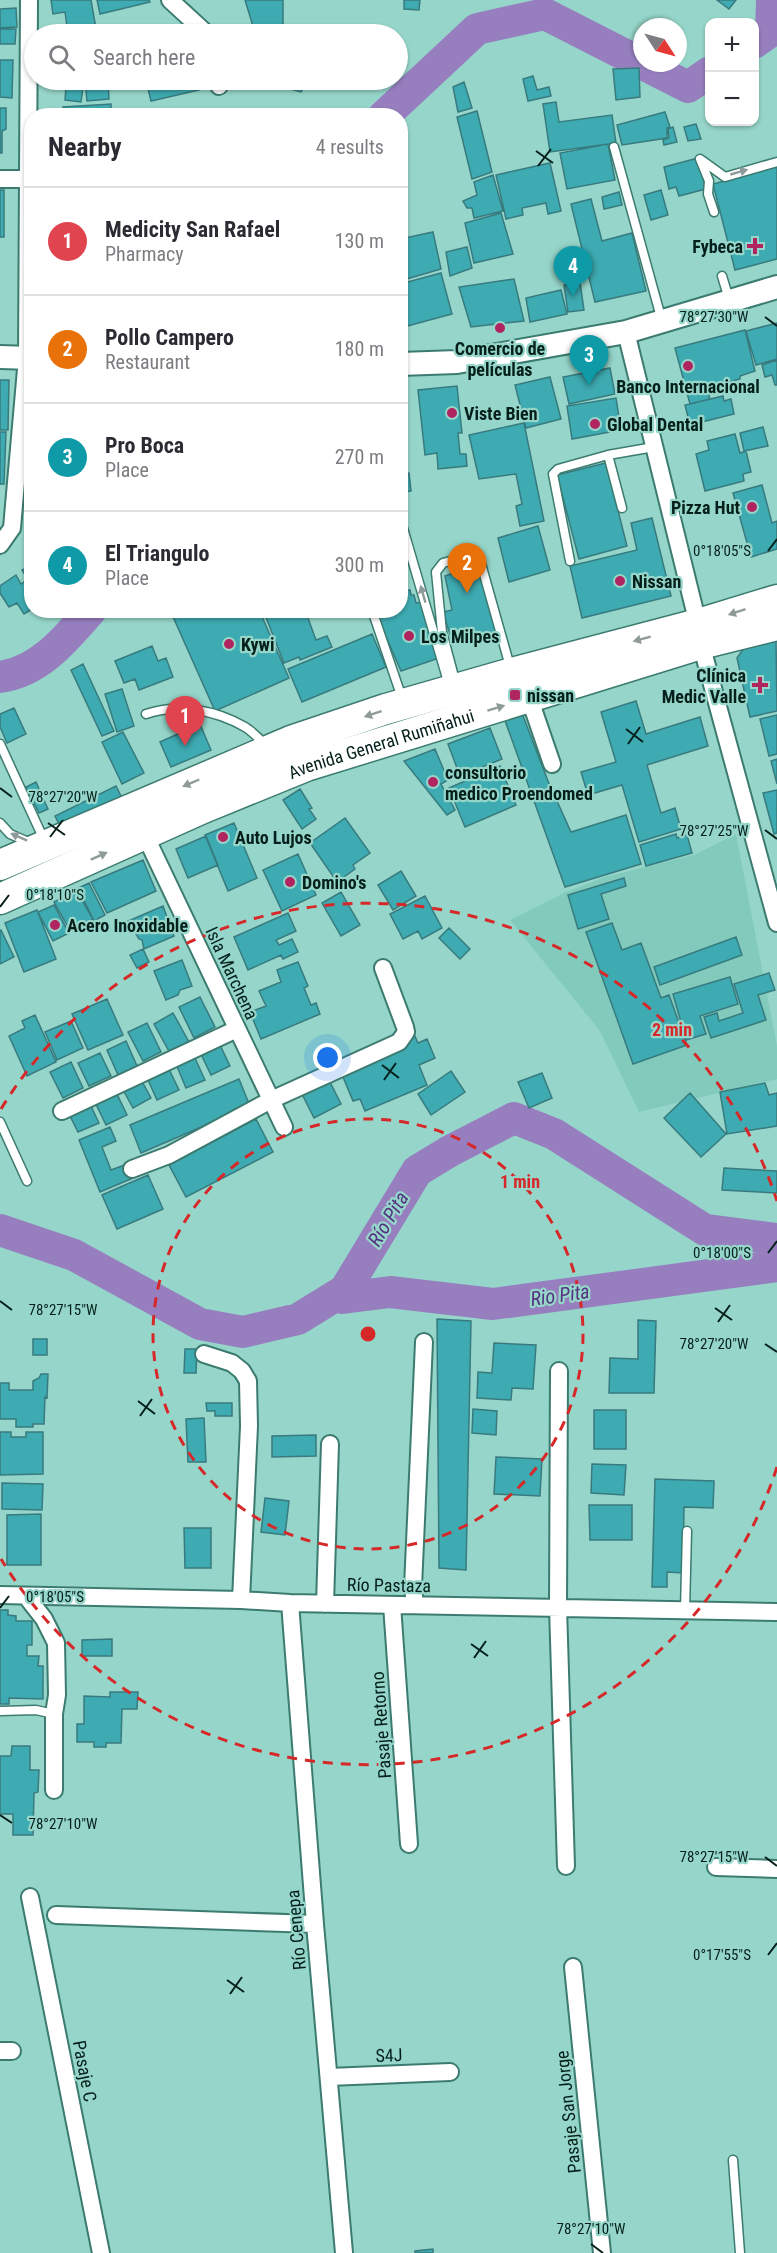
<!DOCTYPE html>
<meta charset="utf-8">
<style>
:root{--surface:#fff;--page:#f2f2f3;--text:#2b2b33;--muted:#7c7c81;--line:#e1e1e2;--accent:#b02460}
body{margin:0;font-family:"Roboto Condensed",sans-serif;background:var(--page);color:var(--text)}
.controls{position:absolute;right:18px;top:18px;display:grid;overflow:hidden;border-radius:12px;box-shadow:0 2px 4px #0004}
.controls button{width:54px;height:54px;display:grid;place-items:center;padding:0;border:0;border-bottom:2px solid var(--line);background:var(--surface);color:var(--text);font:30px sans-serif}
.compass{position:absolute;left:633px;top:18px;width:54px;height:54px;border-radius:50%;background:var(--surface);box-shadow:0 2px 4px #0004;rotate:126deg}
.you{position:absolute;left:328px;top:1058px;width:21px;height:21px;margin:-15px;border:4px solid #fff;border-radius:50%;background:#1a73e8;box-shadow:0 0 0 9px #1a73e833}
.badge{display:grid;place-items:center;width:39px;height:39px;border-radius:50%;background:var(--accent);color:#fff;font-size:20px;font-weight:700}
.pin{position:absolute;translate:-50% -50px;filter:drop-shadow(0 2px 3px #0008)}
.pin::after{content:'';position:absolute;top:32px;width:21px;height:18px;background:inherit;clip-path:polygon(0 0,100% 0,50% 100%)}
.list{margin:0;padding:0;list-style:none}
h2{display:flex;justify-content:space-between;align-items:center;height:78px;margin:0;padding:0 24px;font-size:26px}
h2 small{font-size:20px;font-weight:400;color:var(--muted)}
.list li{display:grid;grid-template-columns:39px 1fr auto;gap:18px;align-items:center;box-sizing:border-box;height:108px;padding:0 24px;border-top:2px solid var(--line)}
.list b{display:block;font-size:22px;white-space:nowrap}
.list p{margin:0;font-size:20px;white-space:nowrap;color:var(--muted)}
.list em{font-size:20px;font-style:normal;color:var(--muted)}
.icon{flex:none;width:33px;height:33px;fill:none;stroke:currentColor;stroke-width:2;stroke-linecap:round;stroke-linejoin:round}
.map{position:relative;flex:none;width:777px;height:2253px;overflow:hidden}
.search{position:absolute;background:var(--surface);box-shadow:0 2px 4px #0004;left:24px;top:24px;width:384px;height:66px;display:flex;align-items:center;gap:15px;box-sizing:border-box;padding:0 21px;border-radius:33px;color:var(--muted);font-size:22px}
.panel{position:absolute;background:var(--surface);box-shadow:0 2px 4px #0004;left:24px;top:108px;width:384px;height:510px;border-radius:24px}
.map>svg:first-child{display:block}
.built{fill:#82cabc}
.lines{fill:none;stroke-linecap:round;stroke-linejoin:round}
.river{stroke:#977fbf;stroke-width:32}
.building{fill:#3eaab1;stroke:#387b7f;stroke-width:1.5}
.lane-casing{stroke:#3c7b70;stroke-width:11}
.street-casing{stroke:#3c7b70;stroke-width:20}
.secondary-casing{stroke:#3c7b70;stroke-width:26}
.highway-casing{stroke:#3c7b70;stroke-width:33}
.lane{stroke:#fff;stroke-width:8}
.street{stroke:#fff;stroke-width:16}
.secondary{stroke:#fff;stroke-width:22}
.highway{stroke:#fff;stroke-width:30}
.oneway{fill:#8e9b98}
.ticks{fill:none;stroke:#05201b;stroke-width:2}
.ring{fill:none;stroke:#d62828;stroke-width:3;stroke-dasharray:10 8}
.poi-dot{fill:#b02460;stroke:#96d6ca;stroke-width:2}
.labels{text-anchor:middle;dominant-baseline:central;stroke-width:4.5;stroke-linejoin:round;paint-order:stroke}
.poi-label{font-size:18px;font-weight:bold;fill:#05201b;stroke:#96d6ca;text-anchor:start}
.street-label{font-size:18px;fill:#05201b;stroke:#96d6ca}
.water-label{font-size:20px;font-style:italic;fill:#53327f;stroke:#96d6ca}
.ticks-label{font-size:15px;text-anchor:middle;fill:#05201b;stroke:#96d6ca;stroke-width:4.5;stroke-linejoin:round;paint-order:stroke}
.centre{fill:#d62828;stroke:#96d6ca;stroke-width:3}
.ring-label{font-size:18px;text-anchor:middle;font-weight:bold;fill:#d62828;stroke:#96d6ca;stroke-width:4.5;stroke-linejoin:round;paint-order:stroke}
</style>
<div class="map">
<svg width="777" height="2253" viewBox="0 0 777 2253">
<rect width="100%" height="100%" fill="#96d6ca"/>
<path class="built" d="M736 834 777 1046V1079L639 1112 600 1031 510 920 566 892 605 877 694 855Z"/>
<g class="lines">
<path class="river" d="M754 43 771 31 772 0
M384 116 477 29 545 14 688 87 710 72
M0 677C39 672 66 639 91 610
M0 1230 74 1255 200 1324 243 1332 298 1319 345 1290 417 1171 450 1151 514 1118 554 1134 705 1230 777 1239
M343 1298 390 1292 493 1304 777 1266"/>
</g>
<path class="building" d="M51 0H91L97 34H68L65 12 53 14Z
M97 0H149L150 2 100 14Z
M245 0H283V24L300 34H250L255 33Z
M404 0H420L419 10 404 9Z
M717 0H736L729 9Z
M16 8 17 27 0 28V9Z
M0 29H16L15 44H0Z
M0 60H13L12 98 0 97Z
M639 68 640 97 616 100 613 69Z
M533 76 537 90 549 87 551 96 528 101 523 79Z
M66 80H82L81 86H66Z
M85 80H108L109 99 87 101Z
M146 80H197L199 90 151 101Z
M257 80H308L301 92Z
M464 82 472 108 458 112 453 87Z
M66 86 83 88 81 102 65 100Z
M556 102 559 122 612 115 616 143 550 152 543 104Z
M111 104V116H63V107Z
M0 108H6V129L2 131V153H0Z
M477 111 492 172 472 179 457 117Z
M665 112 670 127 667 128V138L622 145 617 125Z
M696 124 701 139 688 141 684 127Z
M673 127 677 142 664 145 663 140 669 138 668 129Z
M608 144 615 180 567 189 560 153Z
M698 158 706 189 679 196 676 187 669 189 664 167Z
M550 163 561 211 548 214 546 203 522 208 523 215 506 219 496 175Z
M777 167V259L735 270 713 184Z
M493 175 503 211 474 218 472 208H467L463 201 477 195 474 182Z
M0 190H4V237H0Z
M661 190 668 215 651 220 644 195Z
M619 192 622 205 604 209 602 197Z
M591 199 602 241 632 233 646 291 595 302 571 204Z
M501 213 513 254 474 263 465 223Z
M433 232 441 269 400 281V239Z
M467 247 472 268 450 276 446 252Z
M441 273 452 314 400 328V284Z
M514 279 524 321 471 327 459 287Z
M580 282 584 310 568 312 564 285Z
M561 290 567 314 530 322 526 298Z
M777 323V359L756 365 746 331Z
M745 330 755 371 740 376V379L707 388 710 399 690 404 675 348Z
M777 360V385H775L772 375 765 377 762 365Z
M610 368 615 394 569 404 563 377Z
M550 377 561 419 526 428 515 385Z
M0 380H9L8 430H0Z
M457 386 462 433H458L460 454H466L467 466 438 469 437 453 425 455 418 390Z
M723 396 724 401 731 399 734 414 690 425 685 405Z
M616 398 621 430 572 439 567 406Z
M524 423 544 521 520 526 516 506 522 504 516 474 479 479 469 435Z
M763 427 768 446 744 451 740 433Z
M0 432H6L4 484H0Z
M735 434 740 453 746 451 751 472 743 474 744 481 705 491 696 454 709 450 707 441Z
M606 463 627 546 579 559 557 475Z
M409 473 411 491 400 493V474Z
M762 485 772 523 777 521V549L751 557 733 493Z
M652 518 671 596 582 618 570 566 637 550 631 523Z
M538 526 550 570 509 582 498 538Z
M478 564 496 632 453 644 443 612 452 610 445 576Z
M32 565V609L24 614 17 603 9 607 0 593V586L16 575 21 584 28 579 22 570Z
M410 590 411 595H414L416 603 422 602 439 658 401 671 376 614 383 612V610H400V592Z
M170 610H259L289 678 215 711Z
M263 610H305L316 640 327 636 332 647 300 660 299 657 284 663Z
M372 634 386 667 302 702 288 669Z
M776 641 777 711 750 717 737 658 744 648Z
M152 646 158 661 166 658 173 677 139 690 135 679 124 683 115 661Z
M83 664 114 731 102 736 71 670Z
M122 689 134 726 117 732 105 694Z
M636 701 646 734 700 717 708 746 647 765 661 813 675 808 681 829 639 842 622 785 588 795 581 772 616 762 601 712Z
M14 708 26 734 7 743 0 727V714Z
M520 708 548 781 571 832 626 815 641 864 565 887 503 715Z
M777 715V754L769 756 760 719Z
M200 724 211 750 171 767 160 742Z
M490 728 502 759 460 776 448 744Z
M123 732 144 773 122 784 102 742Z
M435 749 448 780 441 784 455 810 447 815 404 761Z
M777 759V784L771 761Z
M500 766 516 805 465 827 449 788Z
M36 782 48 809 39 813 26 787Z
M116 786 124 802 63 832 55 816Z
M300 789 312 808 309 809 316 819 302 829 283 800Z
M777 790V833L774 834 763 793Z
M345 818 370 853 353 865 355 869 337 882 310 843Z
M234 823 257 878 228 891 205 835Z
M676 834 677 838 687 835 692 853 646 866 640 845Z
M206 836 218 865 188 878 176 849Z
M298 854 316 895 282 911 263 870Z
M143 860 156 891 107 913 91 882Z
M401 871 416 896 393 910 378 885Z
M624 878 626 886 601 894 609 919 578 929 568 895Z
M89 883 105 915 94 921 78 888Z
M76 890 93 919 71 932 54 902Z
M341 892 360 925 341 936 322 903Z
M425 896 442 928 422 939 418 931 403 939 390 914Z
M54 905 69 933 53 941 38 912Z
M163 906 174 936 144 949 142 940 139 939 128 921Z
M37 910 56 959 24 972 5 923Z
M288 913 296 931 276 940 279 945 292 939 298 952 283 959 281 955 248 970 234 937Z
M612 923 622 950 641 943 661 998 669 995 687 1045 633 1064 586 932Z
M449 928 470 949 460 959 439 938Z
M1 930 14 957 0 964V931Z
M736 937 742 955 660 985 654 967Z
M143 949 149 962 137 968 130 955Z
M182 960 192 986 180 990 178 995 166 1000 154 971Z
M298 962 308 986 304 988 311 1005 316 1003 320 1014 261 1039 250 1012 266 1006 259 991 281 982 277 970Z
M769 973 775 990 758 995 766 1020 711 1038 704 1017 717 1013 719 1021 743 1013 734 984Z
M730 977 738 1004 700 1016 706 1034 686 1040 673 994Z
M200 997 215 1027 194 1038 179 1007Z
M107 999 123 1035 88 1050 72 1014Z
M173 1013 189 1042 170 1053 154 1024Z
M35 1015 56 1062 27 1076 9 1036 25 1028 22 1021Z
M71 1021 83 1048 57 1060 45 1032Z
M147 1023 161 1052 143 1061 128 1032Z
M414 1034 418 1043 427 1039 435 1058 419 1065 427 1085 365 1111 360 1099 353 1101 341 1072Z
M126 1041 137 1066 118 1075 107 1050Z
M219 1043 230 1066 211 1075 200 1052Z
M100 1053 111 1076 89 1086 78 1063Z
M194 1056 205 1080 186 1088 176 1064Z
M71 1062 83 1088 63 1098 50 1072Z
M166 1063 179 1090 157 1100 145 1073Z
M451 1071 465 1092 431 1115 418 1094Z
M542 1073 552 1098 529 1108 518 1082Z
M139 1076 151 1098 133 1108 121 1086Z
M239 1079 250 1106 141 1153 130 1125Z
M329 1080 341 1104 314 1118 302 1094Z
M765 1083 769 1095 777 1093V1126L727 1134 720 1092Z
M115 1090 127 1115 106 1125 94 1100Z
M690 1093 726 1134 701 1157 664 1118Z
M90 1104 99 1123 78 1132 69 1114Z
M256 1119 273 1152 186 1197 169 1165Z
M110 1127 116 1141 102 1147 111 1170 127 1164 133 1178 100 1192 79 1140Z
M724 1168 777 1171V1193L722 1190Z
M148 1175 163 1209 117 1229 102 1195Z
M437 1319 471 1321 466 1570 439 1568Z
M638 1320 656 1321 654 1393H609L610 1358 638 1359Z
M33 1339H47V1355H33Z
M494 1343 536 1345 533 1389 512 1388 511 1400 477 1398 478 1372 492 1373Z
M185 1349H197L196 1373H184Z
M41 1374H48L47 1398 45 1397 44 1424H33V1427H16V1419H0V1383H9V1390H33V1381L39 1378Z
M206 1403H232V1416H215V1411H207Z
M473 1409 497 1411 496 1435 472 1433Z
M594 1410H626V1449H594Z
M204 1418 206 1462H188L186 1419Z
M0 1432H11V1437H26V1432H43V1474L0 1475Z
M316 1435V1456L272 1457V1436Z
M496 1457 542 1459 540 1496 494 1494Z
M592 1464 626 1465 624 1495 591 1493Z
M655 1479 714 1481 713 1508 684 1507 683 1573 667 1572V1587H652Z
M2 1483 43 1484 42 1510 2 1509Z
M265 1498 289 1501 285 1535 261 1532Z
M589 1505H632V1540H590Z
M41 1514V1565H7V1515Z
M184 1528H211V1568H185Z
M0 1610H8V1615L16 1616V1621H32V1645H27V1656H39L38 1666H43V1699L9 1698V1704H0Z
M112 1639V1656H82V1640Z
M110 1692H138L137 1709H122L121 1743H106V1747H94V1742H77V1724H84V1696L110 1697Z
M12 1746H30V1770H39L38 1792 34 1793 33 1835H13V1814H0V1756H11Z
M433 2249V2253H415V2251Z"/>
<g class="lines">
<g class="lane-casing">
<path id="lane" d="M614 147 662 321
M714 212 708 194 709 181 700 159 725 177 777 162
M722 276 729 299
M608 455 622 508
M400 518 449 685
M570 561 553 474 558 469 608 455 654 447
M372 610 402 698
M456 684 442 632 436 572 443 563 472 555 480 560 511 670
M146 714C177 703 216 710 245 727 252 731 259 739 266 745
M0 744 45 842
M0 823 10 834 33 844
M0 1122 27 1181
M685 1610 687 1531
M0 1711 36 1710 54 1714
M733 2160 740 2253"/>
</g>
<g class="street-casing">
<path id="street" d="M170 0 207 34
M218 80 219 86
M0 179H28
M626 332 698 624 701 644 777 923
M0 545 12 528 27 358 29 0
M529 697 552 764
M145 835 284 1127
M62 1111 237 1029
M132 1169 169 1155 271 1100 399 1042 406 1032 405 1027 383 968
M204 1354 232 1363 242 1371 248 1381 249 1426 241 1600
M559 1371 558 1607 566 1866
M0 1595 241 1600 290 1603 777 1612
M26 1596 44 1619 56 1643 57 1695 54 1714V1790
M290 1603 315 1924 344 2253
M325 1604 330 1444
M392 1605 409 1844
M415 1605 413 1587 424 1342
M716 1867 777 1869
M30 1897 101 2253
M56 1915 315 1924
M573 1967 602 2253
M0 2051H12
M329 2077 450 2072"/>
</g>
<g class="secondary-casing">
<path id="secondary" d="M0 357 32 358
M400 364 457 362 626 332 777 287"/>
</g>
<g class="highway-casing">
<g id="highway">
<path d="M0 865 291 741 386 709 512 673 698 624 777 600"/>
<path id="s1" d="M0 899 203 808 306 766 701 644 777 625"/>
</g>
</g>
<use href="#lane" class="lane"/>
<use href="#street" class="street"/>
<use href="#secondary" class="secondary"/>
<use href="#highway" class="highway"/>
</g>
<defs><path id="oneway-solid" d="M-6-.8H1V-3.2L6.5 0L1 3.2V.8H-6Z" transform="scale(1.5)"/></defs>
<g class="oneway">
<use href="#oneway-solid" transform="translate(739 172) rotate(-16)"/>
<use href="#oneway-solid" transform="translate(423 594) rotate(-106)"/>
<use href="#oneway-solid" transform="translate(737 612) rotate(162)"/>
<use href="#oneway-solid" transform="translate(642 639) rotate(165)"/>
<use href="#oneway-solid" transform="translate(496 708) rotate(-17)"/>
<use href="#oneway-solid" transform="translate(373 714) rotate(162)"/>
<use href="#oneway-solid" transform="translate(191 783) rotate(157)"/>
<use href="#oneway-solid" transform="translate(19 837) rotate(-156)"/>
<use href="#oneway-solid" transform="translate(99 856) rotate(-24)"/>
</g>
<path class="ticks" d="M536 151 553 163M538 166 551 149M765 317 777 326M768 551 777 539M626 729 643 742M628 744 640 727M0 788 12 797M48 823 65 835M765 830 777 839M50 837 63 820M0 907 9 895M382 1065 399 1078M384 1080 396 1063M768 1253 777 1241M0 1301 12 1310M715 1308 732 1320M718 1322 730 1305M765 1344 777 1352M138 1401 155 1414M140 1416 152 1399M0 1608 9 1596M471 1644 488 1656M474 1658 486 1641M0 1815 12 1823M765 1857 777 1866M768 1955 777 1943M227 1980 244 1992M230 1994 242 1977M591 2244 603 2253"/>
<g class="ring">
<circle cx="368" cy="1334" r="215"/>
<path d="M777 1467A430 430 0 0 1 1 1559M1 1109A430 430 0 0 1 777 1201"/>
</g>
<g class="poi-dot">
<path d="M752 237h6v6h6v6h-6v6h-6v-6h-6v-6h6z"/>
<circle cx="500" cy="328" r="6"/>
<circle cx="688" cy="366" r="6"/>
<circle cx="452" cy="413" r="6"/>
<circle cx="595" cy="424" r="6"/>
<circle cx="752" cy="507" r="6"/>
<circle cx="620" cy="581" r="6"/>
<circle cx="409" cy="636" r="6"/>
<circle cx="229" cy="644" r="6"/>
<path d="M757 676h6v6h6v6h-6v6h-6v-6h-6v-6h6z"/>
<rect x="509" y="689" width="12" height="12" rx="3"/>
<circle cx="433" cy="782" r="6"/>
<circle cx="223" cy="837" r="6"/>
<circle cx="290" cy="882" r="6"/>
<circle cx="55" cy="925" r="6"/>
</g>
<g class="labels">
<g class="poi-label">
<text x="743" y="246" text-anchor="end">Fybeca</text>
<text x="500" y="348" text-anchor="middle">Comercio de<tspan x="500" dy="21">películas</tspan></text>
<text x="688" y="386" text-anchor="middle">Banco Internacional</text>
<text x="464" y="413">Viste Bien</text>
<text x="607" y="424">Global Dental</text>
<text x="740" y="507" text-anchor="end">Pizza Hut</text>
<text x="632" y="581">Nissan</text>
<text x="421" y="636">Los Milpes</text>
<text x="241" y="644">Kywi</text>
<text x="746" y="675" text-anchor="end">Clínica<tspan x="746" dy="21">Medic Valle</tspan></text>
<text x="527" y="695">nissan</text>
<text x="445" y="772">consultorio<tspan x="445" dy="21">medico Proendomed</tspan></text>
<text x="235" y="837">Auto Lujos</text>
<text x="302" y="882">Domino's</text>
<text x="67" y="925">Acero Inoxidable</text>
</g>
<g class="street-label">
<text stroke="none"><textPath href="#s1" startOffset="412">Avenida General Rumiñahui</textPath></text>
<text transform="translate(232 973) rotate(65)">Isla Marchena</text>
<text transform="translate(389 1585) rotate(1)">Río Pastaza</text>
<text transform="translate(381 1725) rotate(-94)">Pasaje Retorno</text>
<text transform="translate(296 1930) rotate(-95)">Río Cenepa</text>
<text transform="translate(389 2055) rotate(-2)">S4J</text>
<text transform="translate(85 2071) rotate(79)">Pasaje C</text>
<text transform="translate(568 2112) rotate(-96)">Pasaje San Jorge</text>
</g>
<g class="water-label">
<text transform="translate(388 1219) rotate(-59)">Río Pita</text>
<text transform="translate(560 1295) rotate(-8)">Rio Pita</text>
</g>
</g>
<g class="ticks-label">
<text x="714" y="322">78°27'30"W</text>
<text x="722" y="556">0°18'05"S</text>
<text x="63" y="802">78°27'20"W</text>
<text x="714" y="836">78°27'25"W</text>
<text x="55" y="900">0°18'10"S</text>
<text x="722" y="1258">0°18'00"S</text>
<text x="63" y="1315">78°27'15"W</text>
<text x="714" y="1349">78°27'20"W</text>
<text x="55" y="1602">0°18'05"S</text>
<text x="63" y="1829">78°27'10"W</text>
<text x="714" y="1862">78°27'15"W</text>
<text x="722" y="1960">0°17'55"S</text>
<text x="591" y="2234">78°27'10"W</text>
</g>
<circle cx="368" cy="1334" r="9" class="centre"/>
<g class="ring-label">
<text x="672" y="1036">2 min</text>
<text x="520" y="1188">1 min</text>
</g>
</svg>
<div class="controls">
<button>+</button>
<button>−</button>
</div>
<svg class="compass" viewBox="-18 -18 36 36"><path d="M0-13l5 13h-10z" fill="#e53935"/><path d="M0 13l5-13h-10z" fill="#7c7c81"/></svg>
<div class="you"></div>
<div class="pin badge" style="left:185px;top:746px;background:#e0444e">1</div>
<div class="pin badge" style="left:467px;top:593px;background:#e8710a">2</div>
<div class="pin badge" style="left:589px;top:385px;background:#0f9aa8">3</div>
<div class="pin badge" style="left:573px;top:296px;background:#0f9aa8">4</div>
<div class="search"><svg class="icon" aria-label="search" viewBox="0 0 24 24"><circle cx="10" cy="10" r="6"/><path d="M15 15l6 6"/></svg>Search here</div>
<section class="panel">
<h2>Nearby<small>4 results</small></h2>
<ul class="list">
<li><span class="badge" style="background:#e0444e">1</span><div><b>Medicity San Rafael</b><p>Pharmacy</p></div><em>130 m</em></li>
<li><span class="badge" style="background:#e8710a">2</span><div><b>Pollo Campero</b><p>Restaurant</p></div><em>180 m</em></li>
<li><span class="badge" style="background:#0f9aa8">3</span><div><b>Pro Boca</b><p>Place</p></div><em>270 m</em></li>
<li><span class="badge" style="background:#0f9aa8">4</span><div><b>El Triangulo</b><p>Place</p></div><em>300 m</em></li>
</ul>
</section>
</div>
